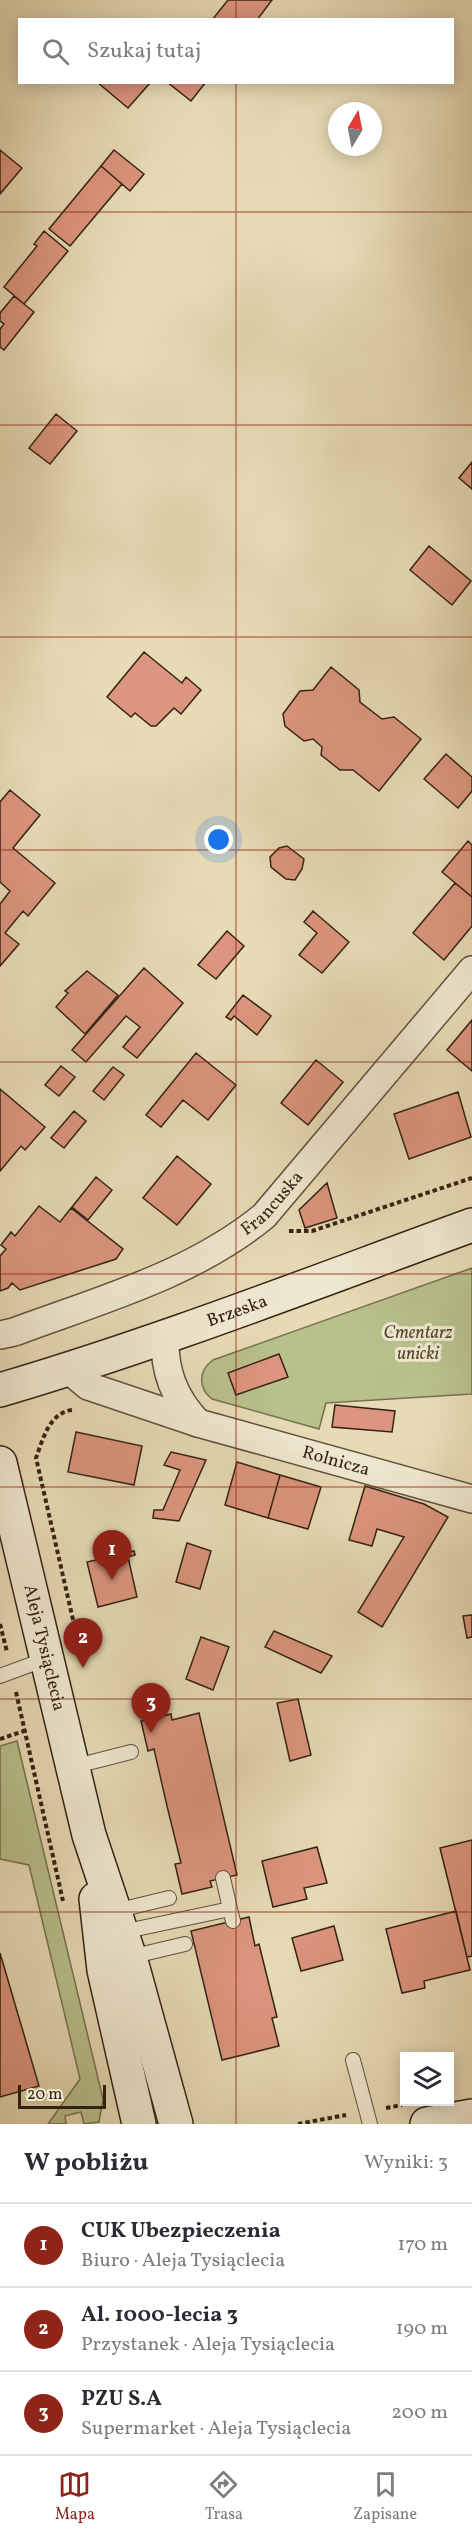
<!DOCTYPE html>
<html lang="pl">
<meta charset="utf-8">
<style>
:root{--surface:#fff;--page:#f2f2f3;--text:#2b2b33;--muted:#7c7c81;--line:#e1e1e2;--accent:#8f2418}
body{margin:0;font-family:Vollkorn,serif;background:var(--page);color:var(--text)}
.controls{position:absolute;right:18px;bottom:18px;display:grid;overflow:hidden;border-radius:0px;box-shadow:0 3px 15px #0003}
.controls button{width:54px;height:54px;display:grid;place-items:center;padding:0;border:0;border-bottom:2px solid var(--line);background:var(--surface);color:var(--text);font:30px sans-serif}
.compass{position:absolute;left:328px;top:102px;width:54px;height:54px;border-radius:50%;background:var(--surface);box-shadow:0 3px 15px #0003;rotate:10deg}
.scale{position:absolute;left:18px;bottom:15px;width:88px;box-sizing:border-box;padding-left:6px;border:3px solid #342313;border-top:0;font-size:16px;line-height:21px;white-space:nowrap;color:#342313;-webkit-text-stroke:4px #efe8d0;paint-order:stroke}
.you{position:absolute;left:219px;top:840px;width:21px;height:21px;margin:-15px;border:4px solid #fff;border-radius:50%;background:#1a73e8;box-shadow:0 0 0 9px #1a73e833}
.badge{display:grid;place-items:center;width:39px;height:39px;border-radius:50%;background:var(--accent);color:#fff;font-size:20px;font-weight:700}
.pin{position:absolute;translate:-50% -50px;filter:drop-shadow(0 2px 3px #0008)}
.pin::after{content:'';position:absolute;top:32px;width:21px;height:18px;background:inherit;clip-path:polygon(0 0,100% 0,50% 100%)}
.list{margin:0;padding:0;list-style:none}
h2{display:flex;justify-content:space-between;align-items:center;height:78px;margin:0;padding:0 24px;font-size:26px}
h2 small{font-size:20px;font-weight:400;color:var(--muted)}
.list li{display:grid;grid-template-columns:39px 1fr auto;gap:18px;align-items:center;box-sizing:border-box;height:84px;padding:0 24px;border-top:2px solid var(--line)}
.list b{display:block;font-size:22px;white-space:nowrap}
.list p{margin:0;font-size:20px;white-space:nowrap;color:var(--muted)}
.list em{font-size:20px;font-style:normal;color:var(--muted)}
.icon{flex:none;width:33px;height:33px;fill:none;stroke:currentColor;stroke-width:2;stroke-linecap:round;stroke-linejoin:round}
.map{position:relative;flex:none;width:472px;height:2124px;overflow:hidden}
.search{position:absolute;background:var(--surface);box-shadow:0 3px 15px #0003;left:18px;right:18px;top:18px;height:66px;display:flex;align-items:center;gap:15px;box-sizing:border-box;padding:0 21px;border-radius:0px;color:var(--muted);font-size:22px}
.sheet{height:330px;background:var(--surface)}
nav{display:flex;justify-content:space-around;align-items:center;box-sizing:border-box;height:84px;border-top:2px solid var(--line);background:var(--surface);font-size:16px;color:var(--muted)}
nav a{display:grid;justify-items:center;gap:3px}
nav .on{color:var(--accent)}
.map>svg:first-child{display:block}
.green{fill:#b8c08c;stroke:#767250;stroke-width:1.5}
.building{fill:#dc957e;stroke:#342313;stroke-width:1.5}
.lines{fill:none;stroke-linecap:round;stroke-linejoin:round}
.lane-casing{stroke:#61513c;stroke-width:16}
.street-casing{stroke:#61513c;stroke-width:30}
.secondary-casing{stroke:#342313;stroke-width:36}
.path{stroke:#342313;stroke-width:4;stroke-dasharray:4.5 3;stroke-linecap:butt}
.lane{stroke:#efe8d0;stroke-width:14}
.street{stroke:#efe8d0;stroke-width:27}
.secondary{stroke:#efe8d0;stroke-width:33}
.grid{fill:none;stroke:#8f2418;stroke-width:1.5;stroke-opacity:0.55}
.labels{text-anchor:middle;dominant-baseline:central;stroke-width:6;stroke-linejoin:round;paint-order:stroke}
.street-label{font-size:18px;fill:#342313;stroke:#efe8d0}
.park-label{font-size:18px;font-style:italic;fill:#554a31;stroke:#efe8d0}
</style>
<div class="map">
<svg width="472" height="2124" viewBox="0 0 472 2124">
<rect width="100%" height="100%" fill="#e7dbb6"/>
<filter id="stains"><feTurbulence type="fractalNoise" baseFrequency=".00333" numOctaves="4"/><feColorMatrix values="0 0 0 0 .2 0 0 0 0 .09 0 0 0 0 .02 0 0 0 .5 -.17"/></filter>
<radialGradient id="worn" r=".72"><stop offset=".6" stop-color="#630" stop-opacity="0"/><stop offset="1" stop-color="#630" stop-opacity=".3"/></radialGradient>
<path class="green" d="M472 1268V1394L326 1403 319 1429 212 1399C198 1388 198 1371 213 1360Z
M17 1741 103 2099 99 2122 84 2124 81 2112 65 2116 66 2124H48L80 2079 29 1865 0 1859V1746Z"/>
<path class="building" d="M228 0H272L257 20H212Z
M97 82H149L150 83 128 108Z
M167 82H206L191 101Z
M0 150 22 168 0 194Z
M114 150 144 174 130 191 101 166Z
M101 166 122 184 70 246 49 229Z
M44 231 68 251 24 304 4 287 37 246 34 244Z
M14 296 34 312 4 350 0 347V329L4 324 0 321V313Z
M56 414 77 431 50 464 29 448Z
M472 462V489L459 478Z
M429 546 471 581 452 605 410 570Z
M144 652 182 683 186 677 201 690 181 714 174 708 156 726H151L135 713 131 717 107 697Z
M331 667 359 690 360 702 382 719 394 717 421 739 379 791 353 770H340L321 755 322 747 313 739 304 741 285 726 283 714 300 691 313 690Z
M446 754 472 777V791L458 808 424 779Z
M10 790 40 815 13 848 55 883 28 916 23 911 5 933 19 944 0 966V904L10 891 0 882V802Z
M468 841 472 845V897L442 872Z
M287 846 304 859 302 869 295 880 286 879 271 867 270 857 279 848Z
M455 883 472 897V926L444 960 413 933Z
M313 911 349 942 322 973 299 955 317 933 304 922Z
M227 931 244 946 216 979 198 965Z
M144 968 183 1003 137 1058 123 1047 140 1027 126 1016 86 1062 72 1050Z
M87 971 118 995 85 1034 56 1007 68 993 65 991Z
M243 995 271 1016 257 1035 234 1016 231 1020 226 1017Z
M472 1020V1071L447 1050Z
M196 1053 236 1085 208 1120 183 1100 161 1127 146 1115Z
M316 1060 343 1082 308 1125 281 1103Z
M61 1066 75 1077 59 1096 45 1085Z
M113 1067 124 1075 104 1100 93 1091Z
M0 1089 45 1127 25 1150 21 1146 0 1171Z
M458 1092 471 1137 409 1159 394 1114Z
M74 1111 86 1121 64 1148 51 1138Z
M177 1156 211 1184 177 1225 143 1198Z
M96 1177 112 1190 88 1220 72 1207Z
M327 1183 337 1218 305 1228 299 1210Z
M39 1206 60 1222 71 1208 123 1249 116 1259 20 1290 12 1283 8 1288 0 1291V1256L6 1249 1 1245 11 1232 15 1236Z
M279 1354 288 1377 236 1395 228 1373Z
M335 1405 395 1411 392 1432 332 1427Z
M76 1432 142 1446 134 1485 68 1472Z
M171 1452 206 1460 179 1521 153 1518 154 1510H163L180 1470 164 1465Z
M237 1462 280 1475 268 1518 225 1505Z
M280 1475 321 1487 308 1529 268 1518Z
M365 1486 424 1504 448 1517 382 1627 358 1612 404 1537 377 1529 372 1546 349 1540Z
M187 1543 211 1551 200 1589 176 1582Z
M134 1551 135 1555 128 1557 137 1597 98 1607 87 1562Z
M472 1615V1637L467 1638 463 1616Z
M274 1631 332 1656 321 1673 265 1647Z
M201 1637 229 1647 213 1690 186 1679Z
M298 1699 311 1755 290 1761 277 1703Z
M199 1713 237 1875 210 1881 212 1887 182 1894 175 1864 181 1863 167 1806 154 1749 148 1751 141 1721 171 1714 172 1720Z
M472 1840V1956L467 1957 440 1848Z
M317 1847 327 1883 304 1888 307 1899 273 1907 262 1861Z
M456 1911 470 1970 424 1981 425 1988 402 1993 386 1929Z
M249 1917 255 1946 259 1944 277 2017 272 2018 279 2046 222 2060 191 1931Z
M334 1926 343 1960 301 1971 292 1938Z
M0 1953 39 2086 0 2097Z"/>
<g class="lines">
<g class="lane-casing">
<path id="lane" d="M0 1676 46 1659
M72 1767 131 1752
M223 1878 230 1909
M115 1911 169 1898
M122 1932 230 1909 233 1921
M130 1957 185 1944
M353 2060 370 2124"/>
</g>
<g class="street-casing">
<g id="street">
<path id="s1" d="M0 1335 14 1332C100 1300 192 1275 264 1216L472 970"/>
<path d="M165 1337C164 1371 174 1398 198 1423"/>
<path id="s2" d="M69 1370 88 1386 198 1423 472 1499"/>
</g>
</g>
<g class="secondary-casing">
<g id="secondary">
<path id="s3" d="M0 1390C160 1343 315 1282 472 1225"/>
<path id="s4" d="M0 1463 89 1835 131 1961 176 2124"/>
<path d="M96 1899 104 1970 139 2124"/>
<path d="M427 2124 472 2116"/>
</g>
</g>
<path class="path" d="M289 1231H312L472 1178
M72 1410C49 1413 43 1439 36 1458L77 1637
M0 1624 7 1652
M16 1692 63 1901
M0 1739 24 1731
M386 2108 402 2105
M298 2124 346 2115"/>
<use href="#lane" class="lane"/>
<use href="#street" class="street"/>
<use href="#secondary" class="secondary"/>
</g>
<path class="grid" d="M236 0V20M236 82V2124M0 212H472M0 425H472M0 637H472M0 850H472M0 1062H472M0 1274H472M0 1487H472M0 1699H472M0 1912H472"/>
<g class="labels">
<g class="street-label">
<text stroke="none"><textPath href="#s1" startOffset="306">Francuska</textPath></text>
<text stroke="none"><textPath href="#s3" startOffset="250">Brzeska</textPath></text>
<text stroke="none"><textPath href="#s2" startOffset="284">Rolnicza</textPath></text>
<text stroke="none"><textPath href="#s4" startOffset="190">Aleja Tysiąclecia</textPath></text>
</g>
<g class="park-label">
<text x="418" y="1333">Cmentarz<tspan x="418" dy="21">unicki</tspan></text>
</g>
</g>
<rect width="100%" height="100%" filter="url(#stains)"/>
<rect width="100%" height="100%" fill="url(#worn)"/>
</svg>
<div class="controls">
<button><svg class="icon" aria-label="layers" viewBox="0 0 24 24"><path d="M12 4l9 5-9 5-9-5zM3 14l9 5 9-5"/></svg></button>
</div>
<svg class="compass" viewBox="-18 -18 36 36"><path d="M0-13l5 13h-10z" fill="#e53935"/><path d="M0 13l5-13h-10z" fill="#7c7c81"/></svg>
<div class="scale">20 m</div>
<div class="you"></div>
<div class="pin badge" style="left:112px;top:1580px">1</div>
<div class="pin badge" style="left:83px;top:1668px">2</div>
<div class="pin badge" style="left:151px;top:1733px">3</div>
<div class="search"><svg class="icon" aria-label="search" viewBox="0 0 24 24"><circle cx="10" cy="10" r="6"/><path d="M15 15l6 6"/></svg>Szukaj tutaj</div>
</div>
<section class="sheet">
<h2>W pobliżu<small>Wyniki: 3</small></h2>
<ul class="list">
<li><span class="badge">1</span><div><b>CUK Ubezpieczenia</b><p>Biuro · Aleja Tysiąclecia</p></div><em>170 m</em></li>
<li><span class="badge">2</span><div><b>Al. 1000-lecia 3</b><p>Przystanek · Aleja Tysiąclecia</p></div><em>190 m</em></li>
<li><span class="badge">3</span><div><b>PZU S.A</b><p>Supermarket · Aleja Tysiąclecia</p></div><em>200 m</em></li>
</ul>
</section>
<nav>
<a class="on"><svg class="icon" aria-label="map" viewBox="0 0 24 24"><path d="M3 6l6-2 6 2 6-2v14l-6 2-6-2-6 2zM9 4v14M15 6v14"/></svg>Mapa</a>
<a><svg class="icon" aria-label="directions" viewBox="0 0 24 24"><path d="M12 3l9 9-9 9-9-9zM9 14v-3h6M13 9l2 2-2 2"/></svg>Trasa</a>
<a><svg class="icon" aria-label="saved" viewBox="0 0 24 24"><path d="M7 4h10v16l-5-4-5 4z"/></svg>Zapisane</a>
</nav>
